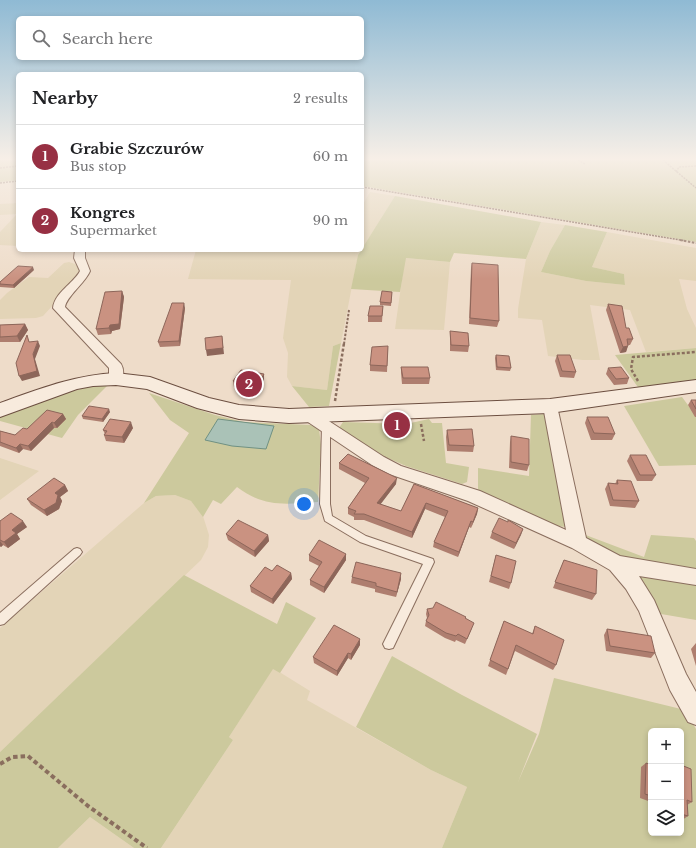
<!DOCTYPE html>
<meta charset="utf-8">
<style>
:root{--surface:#fff;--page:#f2f2f2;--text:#202124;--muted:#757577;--line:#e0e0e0;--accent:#973043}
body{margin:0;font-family:"Libre Baskerville",serif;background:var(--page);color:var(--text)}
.controls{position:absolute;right:12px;bottom:12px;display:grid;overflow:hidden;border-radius:6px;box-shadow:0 2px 6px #0003}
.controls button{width:36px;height:36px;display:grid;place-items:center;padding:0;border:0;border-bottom:1px solid var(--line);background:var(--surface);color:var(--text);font:20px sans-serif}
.you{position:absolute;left:304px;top:504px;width:14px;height:14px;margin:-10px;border:3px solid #fff;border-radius:50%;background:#1a73e8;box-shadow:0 0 0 6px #1a73e833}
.badge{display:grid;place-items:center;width:26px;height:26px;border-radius:50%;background:var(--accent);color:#fff;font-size:13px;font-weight:700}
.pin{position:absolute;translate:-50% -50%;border:2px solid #fff;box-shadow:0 1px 4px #0006}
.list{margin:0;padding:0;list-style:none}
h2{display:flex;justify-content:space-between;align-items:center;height:52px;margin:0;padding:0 16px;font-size:17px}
h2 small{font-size:13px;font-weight:400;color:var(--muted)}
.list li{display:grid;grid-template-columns:26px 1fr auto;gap:12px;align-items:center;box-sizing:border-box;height:64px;padding:0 16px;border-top:1px solid var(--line)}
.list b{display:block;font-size:15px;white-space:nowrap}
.list p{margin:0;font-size:13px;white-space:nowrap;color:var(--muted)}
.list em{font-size:13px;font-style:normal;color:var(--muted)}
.icon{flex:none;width:22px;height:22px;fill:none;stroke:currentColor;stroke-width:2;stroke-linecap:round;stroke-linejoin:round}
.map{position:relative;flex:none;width:696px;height:848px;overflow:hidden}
.search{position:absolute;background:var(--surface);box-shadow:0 2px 6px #0003;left:16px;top:16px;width:348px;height:44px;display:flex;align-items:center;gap:10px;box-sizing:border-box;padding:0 14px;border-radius:6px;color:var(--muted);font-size:15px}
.panel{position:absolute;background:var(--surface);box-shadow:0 2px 6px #0003;left:16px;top:72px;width:348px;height:180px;border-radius:6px}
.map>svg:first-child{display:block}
.farmland{fill:#e3d4b7}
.green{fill:#ccc99d;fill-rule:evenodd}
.water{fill:#aac2b7;stroke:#709183}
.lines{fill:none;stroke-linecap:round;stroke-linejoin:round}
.lane-casing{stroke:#8a6e5e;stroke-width:2}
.street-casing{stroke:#8a6e5e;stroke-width:2}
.secondary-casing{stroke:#6c4f41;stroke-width:2}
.path-far3{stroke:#8a6e5e;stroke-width:1.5;stroke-dasharray:2 1;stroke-linecap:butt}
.path-far2{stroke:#8a6e5e;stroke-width:2;stroke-dasharray:2.5 1.5;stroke-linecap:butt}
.path-far1{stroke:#8a6e5e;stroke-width:2.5;stroke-dasharray:3 2;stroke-linecap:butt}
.path{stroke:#8a6e5e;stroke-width:4;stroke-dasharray:4.5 3;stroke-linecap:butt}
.lane{fill:#f8ebdd;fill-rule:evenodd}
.street{fill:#f8ebdd;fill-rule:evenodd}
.secondary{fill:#f8ebdd;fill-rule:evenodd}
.wall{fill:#ae7e6f}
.shaded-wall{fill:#8d665a}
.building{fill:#ca9281;stroke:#8d665a}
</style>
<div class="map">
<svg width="696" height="848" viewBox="0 0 696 848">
<rect width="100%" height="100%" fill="#eedcc9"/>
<path class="farmland" d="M370 192 395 196 362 249V206Z
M18 203V246L0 245V232L17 214 0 215V204Z
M541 222 565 225 550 251 541 272 586 281 625 285 624 274 592 267 607 232 696 248V281L679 279 687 309 696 328V348L646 352 630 310 590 305 600 360H583L548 356 542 320 518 318V309L526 259Z
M196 250H361L358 255 341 343 333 346 327 390 292 386 287 377 288 353 283 338 291 280 188 279Z
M405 258 450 262 444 330 395 329Z
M69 262 75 264 79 269V274L75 281 43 316 36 318 0 319V300L7 293 29 277 48 278 64 263Z
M0 458 39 471 0 500Z
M175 495 191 501 203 516 209 535 208 547 201 560 0 752V628L144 503 156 496Z
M273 668 310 691 307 700 431 770 467 787 442 848H161L233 740 229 737Z
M90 817 134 848H58Z"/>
<path class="green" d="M0 160H18V180L0 182Z
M362 160H696V242L362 186Z
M395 196 541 222 526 259 454 253 450 262 406 258 400 292 351 289 358 255Z
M565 225 607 232 592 267 624 274 625 285 586 281 541 272 550 251Z
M341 343 329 406 309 407 292 386 327 390 333 346Z
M696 348V380L640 390 615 355Z
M95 386H107L78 415 62 438 0 421V417C31 405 62 392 95 386Z
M149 393 215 415 244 422 311 425 319 429 321 445 318 502C285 504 265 508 237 487L221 504 213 500 203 517 191 501 175 495 156 496 144 503 189 433 170 420Z
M682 397 696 416V465L659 466 624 406Z
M546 414 567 523 565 527 553 525 482 495 478 489V468L529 476 531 415Z
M429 419 432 423H442L446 463 469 467 467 482 462 484 406 466 365 448 339 428 343 422 406 424Z
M583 534 644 557 651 535 694 538 696 541V571L627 560 600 549Z
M184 575 277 624 286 602 316 618 280 673 273 669 229 737 233 740 161 848H134L90 817 58 848H0V752Z
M639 575 696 580V620L661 614 638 581Z
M392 656 462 695 537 734 518 782 539 734 554 678 685 710 696 729V848H442L467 787 431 770 356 727ZM651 731H681V833H651Z"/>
<path class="water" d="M218 419 274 426 266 449 232 446 205 440Z"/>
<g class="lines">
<g class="lane-casing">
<path id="lane" d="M326 423 330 426V504L332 516 366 536 433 559 434 562 393 648 389 649 385 648 383 644 423 564 360 542 325 521 320 504 322 426Z
M77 548 80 549 82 552 80 555 4 624 0 625V613L74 549Z"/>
</g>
<g class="street-casing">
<path id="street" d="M75 250H85V258L90 271C85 283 66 297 65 307L121 364C124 369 124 377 121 382H111L109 379V368L53 308C55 292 73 284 80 271L74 258Z
M550 401 555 403 557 406 586 538 620 556 696 569V585L639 576 654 600 686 674 696 692V725L688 722 670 690 639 611 626 589 610 570 572 548 468 501 389 474 372 465 305 420 303 416 305 412 310 411 315 412 384 457 401 466 480 491 566 530 543 406 545 403Z"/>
</g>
<g class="secondary-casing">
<path id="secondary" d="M116 373 150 377 209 398 239 405 289 409 550 399 696 380V392L550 413 289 423 239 419 197 408 147 389 116 385 93 386 77 389 0 417V403C39 389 75 375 116 373Z"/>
</g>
<path class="path-far3" d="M578 160 585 164
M663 160 696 188
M0 168 18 166
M676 172 679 167 696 166
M0 183 18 181
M362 187 686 241"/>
<path class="path-far2" d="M680 240 696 243
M344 344 349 310"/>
<path class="path-far1" d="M638 381 631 369 633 357 696 352
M335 401 344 343
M421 424 424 441"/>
<path class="path" d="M0 764 12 757 28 756 88 806 147 848"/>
<use href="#lane" class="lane"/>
<use href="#street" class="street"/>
<use href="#secondary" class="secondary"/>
</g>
<path class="wall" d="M472 263 499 321 497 327 469 324 471 268Z
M34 270 14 288 0 287V282Z
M122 291 124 297 120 329 112 331 111 334 98 335 96 329Z
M392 292 391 306 380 305V302Z
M608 304 626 328 633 339 630 345H628L626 352 620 353 606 310Z
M383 306 382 322H368V316Z
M185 308 180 346 160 347 158 342Z
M25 324 28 330 20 342H0V325Z
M450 331 469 346 468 352 450 351Z
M388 346 387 372 370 371V365Z
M496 355 511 368 510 371 496 370 495 358Z
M557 355 576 372 574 378 560 377 555 361Z
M401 367 430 378 429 384H402L401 373Z
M608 368 629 378 627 384 614 385 606 374Z
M264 374V380L257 392 234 387 233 381Z
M691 400H696V417H695L688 405Z
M110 412 103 422 83 419 82 416Z
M63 414 66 419 57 428H54L31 451 23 449 19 453 0 446V431L15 435 27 429Z
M587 417 615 434 612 440H591L585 423Z
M133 428 124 443 106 441 104 435 105 434 103 430Z
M447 430 474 446 473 452 447 451 446 437Z
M511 436 529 465 527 471 509 468 510 442Z
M630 455 656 475 652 481H637L627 461Z
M339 463 396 484 380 504 401 511 414 484 478 508 477 514 471 528 469 527 458 557 433 547 434 542 445 517 425 509 412 538 364 520H354V517L348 514V508L365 483 339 469Z
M617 480 639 501 635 508 610 506 605 489 608 483 615 484Z
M65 485 68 491 60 497 62 501 59 509 47 516 31 505 27 499Z
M0 521 27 527 17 534 20 539 8 548 3 545 1 547 0 546Z
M508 522 523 529 514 549 490 538 492 532Z
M226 534 268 535 269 541 255 557 228 540Z
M346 554V560L324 593 310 585V580L319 566 309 561V555Z
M496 555 511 583 509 589 489 582Z
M564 560 596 594 592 600 553 588Z
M272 571 291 573 292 579 273 604 251 592 250 586Z
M352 577 401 579 396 597 375 592V589L351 583Z
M427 609 466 617 465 618 472 628 465 644 456 640 455 642 445 638 425 626 426 621 427 618 426 614Z
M504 621 532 634 535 626 556 665 553 670 515 651 506 675 488 666Z
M607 629 655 653 651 658 606 651 604 635Z
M696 643V666L691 649Z
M360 645 351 660 348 658 337 676 314 663 313 657Z
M646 763 651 765V802L640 798 641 767Z
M681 765 692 802 687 805 688 816 682 820 681 819Z"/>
<path class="shaded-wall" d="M33 267 34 270 14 288 13 285Z
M122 291 124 297 120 329 112 331 111 334 109 328 110 325Z
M184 303 185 308 180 346 179 341Z
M25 324 28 330 20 342 17 336Z
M222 336 224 354 207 356 206 350Z
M38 341 40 346 35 359 40 376 22 381 19 376 33 354Z
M628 346 626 352 620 353 623 347Z
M264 374V380L257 392V386Z
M109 409 110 412 103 422 102 419Z
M63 414 66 419 57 428 54 423Z
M52 422 54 428 31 451 28 446Z
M131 422 133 428 124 443 122 437Z
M20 444 23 449 19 453 16 448Z
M397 478 396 484 377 509V503Z
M65 485 68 491 60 497 62 501 59 509 47 516 44 510 55 493Z
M426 503 425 509 412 538V532Z
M478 508 477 514 471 528 473 522Z
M23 521 27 527 17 534 20 539 8 548 4 542 12 530Z
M471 521 469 527 458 557 459 552Z
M523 529 521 535 514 549 516 543Z
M268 535 269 541 255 557 254 551Z
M0 541 3 545 1 547 0 546Z
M346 554V560L324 593V587Z
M291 573 292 579 273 604 272 599Z
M401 573V579L396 597 397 592Z
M360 639V645L351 660V654Z
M348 653V658L337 676V671Z"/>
<path class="building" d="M472 263 498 265 499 321 470 318Z
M18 266 33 267 13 285 0 284V282Z
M122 291 119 324 110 325 109 328 96 329 105 292Z
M382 291 392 292 391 303 380 302Z
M172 303H184L179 341 158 342 170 309Z
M608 304 622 306 626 328H629L633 339H627L628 346 623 347Z
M370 306H383L382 316H368Z
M25 324 17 336 0 337V325Z
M450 331 468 333 469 346 451 345Z
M27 335 29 342 38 341 33 354 37 371 19 376 16 363Z
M222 336 223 348 206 350 205 338Z
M388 346 387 366 370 365 372 347Z
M496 355 509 356 511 368 497 367Z
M557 355H570L576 372 562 371Z
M401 367H428L430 378H403Z
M621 367 629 378 616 379 608 368Z
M241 370 264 374 257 386 233 381Z
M691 400H696V409Z
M89 406 109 409 102 419 82 416Z
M47 410 63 414 54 423 52 422 28 446 20 444 16 448 0 442V431L15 435 23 428 27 429Z
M587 417H608L615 434 594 433Z
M110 419 131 422 122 437 104 435 107 431 103 430Z
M472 429 474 446 449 445 447 430Z
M511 436 529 439V465L511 462Z
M348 454 397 478 377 503 401 511 414 484 478 508 473 522 471 521 459 552 434 542 448 511 426 503 412 532 364 514H354L356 511 348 508 369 478 339 463Z
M630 455H646L656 475H640Z
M54 478 65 485 55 493 58 495 56 503 44 510 27 499Z
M617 480 631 481 639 501 613 500 608 483 618 484Z
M11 513 23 521 12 530 16 533 4 542 0 540V521Z
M499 518 508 522V520L523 529 516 543 492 532Z
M238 520 268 535 254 551 226 534Z
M319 540 346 554 324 587 310 580 322 562 309 555Z
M496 555 516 561 511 583 491 576Z
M564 560 597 570 596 594 555 582Z
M356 562 401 573 397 592 376 586V583L352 577Z
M277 565 291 573 272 599 250 586 265 567 272 571Z
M436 602 466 617 465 618 474 623 467 639 458 634 456 636 446 633 426 621 429 615 427 609 433 608Z
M504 621 533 634 535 626 564 640 556 665 516 645 508 669 490 660Z
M334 625 360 639 351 654 348 653 337 671 313 657Z
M607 629 651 636 655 653 610 646Z
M646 763 651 765V796L645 794Z
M681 765 691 769 692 802 687 800 688 816 681 814Z"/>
<linearGradient id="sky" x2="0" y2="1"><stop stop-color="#8fbad4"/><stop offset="0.57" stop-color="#f7efe7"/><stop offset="1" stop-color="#f7efe7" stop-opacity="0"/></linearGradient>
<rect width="696" height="279" fill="url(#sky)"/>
</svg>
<div class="controls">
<button>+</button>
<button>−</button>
<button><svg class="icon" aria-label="layers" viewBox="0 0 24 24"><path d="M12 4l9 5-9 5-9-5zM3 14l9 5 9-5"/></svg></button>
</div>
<div class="you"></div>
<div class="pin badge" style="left:397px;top:425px">1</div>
<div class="pin badge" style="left:249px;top:384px">2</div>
<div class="search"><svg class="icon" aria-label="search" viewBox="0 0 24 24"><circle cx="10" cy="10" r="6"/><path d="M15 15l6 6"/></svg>Search here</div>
<section class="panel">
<h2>Nearby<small>2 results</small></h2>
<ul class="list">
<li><span class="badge">1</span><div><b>Grabie Szczurów</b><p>Bus stop</p></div><em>60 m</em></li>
<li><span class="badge">2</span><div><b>Kongres</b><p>Supermarket</p></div><em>90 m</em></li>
</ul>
</section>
</div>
